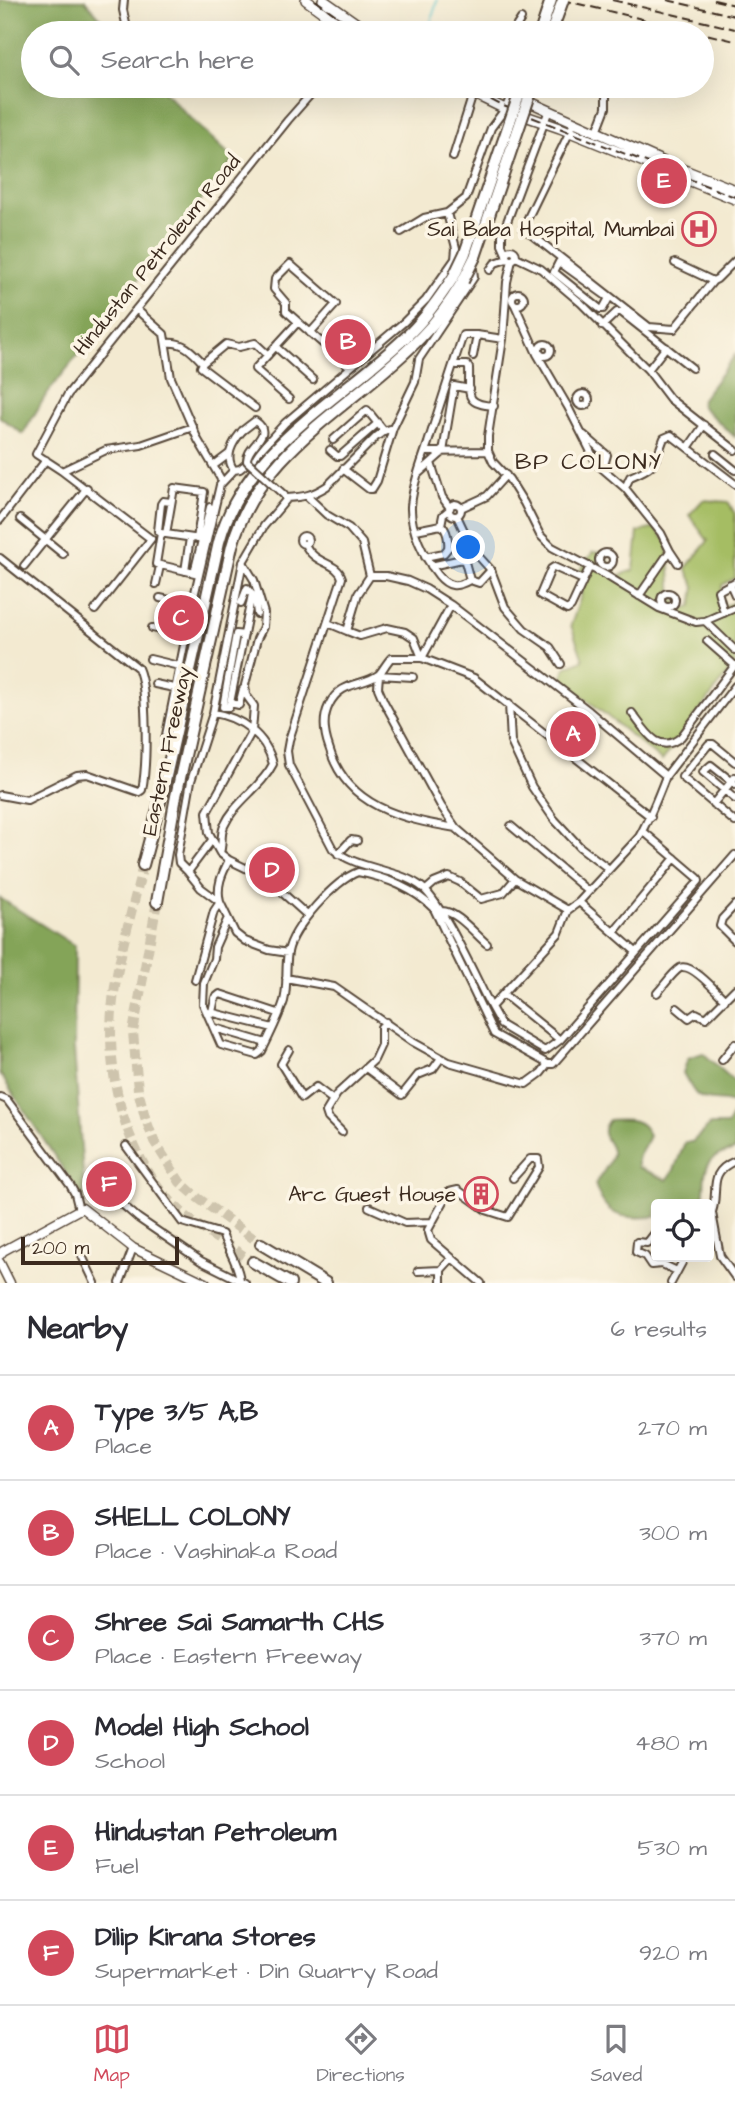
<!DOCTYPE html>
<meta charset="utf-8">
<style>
:root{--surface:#fff;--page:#f2f2f3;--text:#2b2b33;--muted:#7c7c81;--line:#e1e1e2;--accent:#d1495b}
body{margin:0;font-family:"Architects Daughter",sans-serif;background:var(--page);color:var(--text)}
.controls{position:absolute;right:21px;bottom:21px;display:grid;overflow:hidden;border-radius:7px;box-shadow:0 7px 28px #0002}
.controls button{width:63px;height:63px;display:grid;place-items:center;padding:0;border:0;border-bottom:2px solid var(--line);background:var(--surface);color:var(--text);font:35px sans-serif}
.scale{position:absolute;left:21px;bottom:18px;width:158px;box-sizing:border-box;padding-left:7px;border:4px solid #3b2a1e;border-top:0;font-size:19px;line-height:24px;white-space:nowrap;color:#3b2a1e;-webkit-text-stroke:5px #fcf5e5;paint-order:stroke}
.you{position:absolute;left:469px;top:548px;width:24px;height:24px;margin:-18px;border:5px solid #fff;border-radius:50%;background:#1a73e8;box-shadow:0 0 0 10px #1a73e833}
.badge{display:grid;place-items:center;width:46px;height:46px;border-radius:50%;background:var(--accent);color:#fff;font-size:23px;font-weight:700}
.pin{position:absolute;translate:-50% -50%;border:4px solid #fff;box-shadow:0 2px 7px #0006}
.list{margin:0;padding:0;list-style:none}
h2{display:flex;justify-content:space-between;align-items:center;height:91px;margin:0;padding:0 28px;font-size:30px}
h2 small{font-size:23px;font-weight:400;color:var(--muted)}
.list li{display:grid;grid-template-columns:46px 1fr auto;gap:21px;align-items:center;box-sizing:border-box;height:105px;padding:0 28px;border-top:2px solid var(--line)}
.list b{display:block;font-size:26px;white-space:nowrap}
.list p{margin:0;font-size:23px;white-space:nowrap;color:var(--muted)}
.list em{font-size:23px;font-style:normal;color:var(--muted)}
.icon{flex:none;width:38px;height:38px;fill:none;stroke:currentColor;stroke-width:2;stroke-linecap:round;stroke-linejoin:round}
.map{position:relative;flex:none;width:735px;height:1283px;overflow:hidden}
.search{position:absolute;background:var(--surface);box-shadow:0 7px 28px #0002;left:21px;right:21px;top:21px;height:77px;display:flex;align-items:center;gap:18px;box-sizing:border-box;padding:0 24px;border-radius:38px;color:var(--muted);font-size:26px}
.sheet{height:721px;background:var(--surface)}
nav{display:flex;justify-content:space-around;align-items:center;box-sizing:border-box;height:98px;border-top:2px solid var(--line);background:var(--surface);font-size:19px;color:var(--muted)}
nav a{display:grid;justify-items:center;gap:4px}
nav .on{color:var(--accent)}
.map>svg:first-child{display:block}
.green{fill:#a5bd63;stroke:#707440;stroke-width:2}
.forest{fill:#84a459;stroke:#60673c;stroke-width:2}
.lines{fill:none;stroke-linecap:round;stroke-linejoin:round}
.stream{stroke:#59c6ce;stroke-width:2}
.motorway-tunnel{stroke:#cec4ad;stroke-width:10;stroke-dasharray:10 5;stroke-linecap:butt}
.minor-casing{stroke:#574739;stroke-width:10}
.tertiary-casing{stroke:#574739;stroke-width:11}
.secondary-casing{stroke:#574739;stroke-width:12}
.motorway-casing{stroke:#574739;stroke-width:14}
.minor{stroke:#fff;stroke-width:6}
.tertiary{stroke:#fff;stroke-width:8}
.secondary{stroke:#fff;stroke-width:9}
.motorway{stroke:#fff;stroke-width:10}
.rail{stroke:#3b2a1e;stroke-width:2;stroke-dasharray:10 5;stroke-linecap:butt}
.minor-bridge-casing{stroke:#574739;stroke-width:10;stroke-linecap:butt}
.motorway-bridge-casing{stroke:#574739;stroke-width:14;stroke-linecap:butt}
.minor-bridge{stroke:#fff;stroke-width:6}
.motorway-bridge{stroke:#fff;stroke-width:10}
.labels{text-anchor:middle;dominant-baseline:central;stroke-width:7;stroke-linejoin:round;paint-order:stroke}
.poi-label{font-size:21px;fill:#3b2a1e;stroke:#fcf5e5;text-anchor:end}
.street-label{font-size:21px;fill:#3b2a1e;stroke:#fcf5e5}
.neighbourhood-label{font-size:23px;letter-spacing:2px;fill:#3b2a1e;stroke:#fcf5e5}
</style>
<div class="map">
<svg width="735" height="1283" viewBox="0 0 735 1283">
<rect width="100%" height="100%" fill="#fcf5e5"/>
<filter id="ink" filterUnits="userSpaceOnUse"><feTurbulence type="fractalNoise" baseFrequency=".0143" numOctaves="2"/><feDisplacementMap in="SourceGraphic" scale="14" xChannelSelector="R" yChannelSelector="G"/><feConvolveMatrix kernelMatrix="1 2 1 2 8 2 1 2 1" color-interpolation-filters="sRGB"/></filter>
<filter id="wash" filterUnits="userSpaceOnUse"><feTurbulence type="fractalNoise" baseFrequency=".00686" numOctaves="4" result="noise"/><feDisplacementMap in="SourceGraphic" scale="28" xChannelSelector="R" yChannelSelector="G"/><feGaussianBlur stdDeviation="1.57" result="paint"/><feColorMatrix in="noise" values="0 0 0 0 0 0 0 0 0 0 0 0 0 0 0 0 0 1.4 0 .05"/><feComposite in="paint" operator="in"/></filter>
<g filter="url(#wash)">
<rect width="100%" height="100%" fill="#f3ead1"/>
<path class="green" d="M703 500 728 502 735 514V578L722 585 721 607 735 602V664L662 761 562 679 565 668 583 660 571 625 582 593 578 573 593 552 603 553 618 576 634 570 638 532 655 528 668 543 672 598 685 608 692 606 695 587 686 568 708 541 689 515Z"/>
<path class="forest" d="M0 0H85L113 33H33V86H159L190 118 234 159 46 395 23 434 0 417Z
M735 355V437L701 406 702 399Z
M0 898 75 946 74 1048 85 1202 0 1074Z
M703 1053 735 1082V1104C723 1098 705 1103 696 1094 691 1088 687 1080 683 1073L688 1058Z
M735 1111V1150C729 1152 717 1154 713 1159 700 1170 707 1190 702 1204H656V1217C624 1218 606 1220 595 1184 600 1176 608 1167 611 1158 617 1142 594 1138 609 1120 626 1119 643 1117 649 1136L638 1158V1167L667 1180 674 1170 685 1142H692L710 1125H727Z"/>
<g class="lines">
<path class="stream" d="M428 33 437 0"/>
</g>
</g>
<g filter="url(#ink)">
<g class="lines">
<path class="motorway-tunnel" d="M143 865C133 908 118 957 113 1001 104 1076 126 1165 186 1216 206 1233 231 1247 253 1262
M157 902 133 1032 138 1090 145 1117 154 1141 180 1182 198 1198 261 1244"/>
<g class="minor-casing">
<path id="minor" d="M124 0 123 10 128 33
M574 28 588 33
M512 33 521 19
M575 121 523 228 649 327 674 329 713 281
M596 134 606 108V86
M453 157 473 94 478 86
M401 232 424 218 447 213
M506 255a5 5 0 1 1 10 0a5 5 0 1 1-10 0Z
M506 254 502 245V235L549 110
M516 257 541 269 581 303 648 370 670 399 735 450
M512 260 507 282 503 339 488 436V451L493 462 509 479 524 503 540 535 552 547 607 576 659 608 696 622 705 621 735 608
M559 262 609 298 603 309H600L554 272Z
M675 263 713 281 717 279 735 261
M490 270 495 263 507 259
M512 299a6 6 0 1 1 12 0a6 6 0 1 1-12 0Z
M515 305 537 354 568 407 597 464 625 488 661 533 670 551 639 596
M136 309 164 334 171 378 198 440 222 481
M602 326 617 312H621L692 368
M310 333 336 304 290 264 275 279 274 289 286 303V311C307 330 329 349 350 367
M166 343C183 341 192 351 203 363L226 344 239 347 255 343 268 355
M539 350a6 6 0 1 1 12 0a6 6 0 1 1-12 0Z
M276 347 313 380
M473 356 477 335 503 339
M203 363 201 367 255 408
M457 365H467L469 368C470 394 463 404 494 406
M648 370 666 347
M577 400a6 6 0 1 1 12 0a6 6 0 1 1-12 0Z
M289 399 255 369 298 322
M193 427 141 445 106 450 62 471 36 454 68 394 288 120 318 86
M242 431C232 443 224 457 234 470L240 469 253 458 285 423 404 322 426 300 455 259 456 248 447 213 466 198 491 128 505 109 512 94
M584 435 607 455 605 462 597 464
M333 440 367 410 384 431
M688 448 704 425
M330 450 337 456H340L378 423
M425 452 488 451
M715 454 735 470
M431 463 442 497 450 508
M213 466 229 454
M343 469 369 489H372L377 481 393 428
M62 471 151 539 95 610
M418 474 443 452 454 386 470 389
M625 488 630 477C657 466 654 464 664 438L671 435 735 484
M308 497 327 515 349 528 362 543 370 576
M287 498C304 497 313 495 327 486L376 437 384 431 393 428 415 382 419 359 474 277 473 269 468 266
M449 510a6 6 0 1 1 12 0a6 6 0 1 1-12 0Z
M461 508 487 496 506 475
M457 516 473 550 491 570 505 607 524 629 550 647 561 664
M20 519 63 554
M0 520 46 460
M441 525 443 515 449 510
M416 530 441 525C447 529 449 541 448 548L444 553 425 557
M161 533 158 531 161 504 163 501 171 502
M166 534 200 539
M300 540a4 4 0 1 1 8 0a4 4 0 1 1-8 0Z
M197 539 204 492 174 488 166 534 161 533 156 564 199 574
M305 544C314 565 337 561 342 578L289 740 287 751 289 765 333 849C356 869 393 868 419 885 441 899 476 979 491 1007
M670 551 678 563
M599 560a7 7 0 1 1 14 0a7 7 0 1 1-14 0Z
M0 558 138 668C148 690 147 766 142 790L139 792 87 774 77 775 27 800 0 795
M243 562 254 580 264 613 263 627 257 639 245 685 246 695 254 706 252 731 207 812 209 833 220 853 229 860 266 878 307 915
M24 566 87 488
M431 566 462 559 465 562 470 580C456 588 448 587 438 575 424 557 410 530 411 506 413 485 421 463 428 443 439 407 451 371 463 335H477
M185 571 190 538
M194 573 210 507
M470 580 479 583 491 570
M583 580 554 567 551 569 540 595 567 610 571 607 590 566
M156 584 160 566
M730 584 735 595
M661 600a7 7 0 1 1 14 0a7 7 0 1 1-14 0Z
M160 598 192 605
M241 603 247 588 255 598 257 614
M724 613 718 591 735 582
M705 621 735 650
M328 623 347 631 358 594 370 576H386L408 581 426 589 451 605 589 711 666 776C658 797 650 817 639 837L579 902 568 910 559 933 491 1007 501 1025 545 1051 560 1040 699 881 698 878 643 831
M152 628 185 635
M347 631 360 636 387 628 405 632 414 638 422 658
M244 635 236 634 223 707H229L230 703 252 594
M707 641 732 663
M422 658 451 605
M150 659 179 666
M413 677 379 675 378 688 384 702 441 806 456 828 515 879 568 910
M155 684 174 688
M230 703 239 705 243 689
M509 704 511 742 532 787 554 819 580 847 609 869
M213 713C240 717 266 735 273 764 261 788 235 801 224 826 220 835 223 844 220 853
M632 713C645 730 658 756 681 737L735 665
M164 745 192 605 220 485 234 470
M735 762 713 744H709L682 777 735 822
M666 776 735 686
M735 784 711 765 703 772 735 799
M713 804 735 777
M511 826 588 891
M456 828C402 819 346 807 329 747 324 733 322 719 329 705 340 681 363 686 378 675 382 672 386 663 391 658H422L474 678 651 817
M212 840 188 872 201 888 220 902 235 933 245 941 269 950 288 953
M338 854 351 840 357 841
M188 872 179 863 178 855 191 781 213 713 243 562 264 526 286 500 284 495
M426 890 434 883 449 877 460 882 481 899 503 893 515 879
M579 902 636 952
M735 905 722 919 720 926 735 941
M441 911C456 910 475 934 487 944
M227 920 215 947 214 959 204 983 203 1004 221 1045 257 1055 262 1051C270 1035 279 1017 284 1001 288 985 285 968 288 952 292 928 335 880 358 872 385 877 415 889 434 909L494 1034 548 1064
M614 932 675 858
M286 978 334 987 413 1042 449 1062 526 1084 541 1073 548 1064H553L735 855
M195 980 214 911 220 902C216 886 222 874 229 860
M657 993C664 986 672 973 680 968 691 962 717 992 725 1000
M503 994 560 1040
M677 1008 689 1018 696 1013 706 1018 735 989
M210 1012 273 1028
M212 1012 215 998 220 994 278 1013
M215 1028 266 1043
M289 1050 281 1064 302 1098 316 1087 333 1100
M722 1060 735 1044
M366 1068 402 1095 418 1075 433 1069 441 1058
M0 1097 7 1100 70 1185 75 1194 79 1210
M342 1132 328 1118 326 1112 337 1094 374 1060 381 1045V1027L386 1022
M126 1146 182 1222 222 1234C228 1250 238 1263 240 1280
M108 1192 138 1218 201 1261 245 1283
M369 1207 405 1223 431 1222
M712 1213 720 1256 735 1277
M710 1217C722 1193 704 1174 735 1161
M656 1234H654L647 1243 637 1242 636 1252 645 1256 651 1265 662 1264 677 1271
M82 1256 95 1283
M418 1271 441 1270
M120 1283 133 1248
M441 1283V1270L451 1259
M481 1283 431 1240 428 1230 449 1192 458 1190 486 1210 508 1217 539 1167 538 1159H530L513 1178
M671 1283 685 1257"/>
</g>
<g class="tertiary-casing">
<path id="tertiary" d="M0 1255 3 1251 82 1208 133 1248 206 1283
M0 1263 10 1283"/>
</g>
<g class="secondary-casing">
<path id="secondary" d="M306 0 351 33
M323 0 370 33
M458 86 505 109 560 128 735 199
M494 86 664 162 735 190"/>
</g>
<g class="motorway-casing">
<path id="motorway" d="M143 865 162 794 219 542C245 445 345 398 411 332 428 315 441 296 454 276
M157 902 176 796 232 546C259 448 356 405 421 337 438 320 451 301 463 281
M261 1244 326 1283
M253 1262 290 1283"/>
</g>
<use href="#minor" class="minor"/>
<use href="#tertiary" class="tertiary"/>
<use href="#secondary" class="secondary"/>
<use href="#motorway" class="motorway"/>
<path class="rail" d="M315 0 361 33
M562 0 735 41
M612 0 735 29
M667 0 735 16
M714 0 735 5
M464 86 501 105 735 197"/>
<g class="minor-bridge-casing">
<path id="minor-bridge" d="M242 431 255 421C276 435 246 445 247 461L284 495"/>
</g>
<g class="motorway-bridge-casing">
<path id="motorway-bridge" d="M540 33 551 0
M551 33 563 0
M454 276 465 253 522 86
M463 281 475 257 533 86"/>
</g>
<use href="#minor-bridge" class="minor-bridge"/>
<use href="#motorway-bridge" class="motorway-bridge"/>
</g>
</g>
<defs>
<g id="hospital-ring" transform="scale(1.75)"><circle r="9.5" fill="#fcf5e5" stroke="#d1495b" stroke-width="1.5"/><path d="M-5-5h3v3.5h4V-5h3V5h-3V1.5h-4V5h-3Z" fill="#d1495b"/></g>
<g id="building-ring" transform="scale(1.75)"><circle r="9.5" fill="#fcf5e5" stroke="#d1495b" stroke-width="1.5"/><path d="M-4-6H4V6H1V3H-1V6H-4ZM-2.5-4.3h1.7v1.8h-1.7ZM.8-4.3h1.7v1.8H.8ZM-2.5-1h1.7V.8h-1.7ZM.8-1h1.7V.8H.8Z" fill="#d1495b"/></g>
</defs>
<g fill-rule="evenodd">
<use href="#hospital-ring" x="699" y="229"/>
<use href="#building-ring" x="481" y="1194"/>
</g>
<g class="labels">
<g class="poi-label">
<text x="674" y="229">Sai Baba Hospital, Mumbai</text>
<text x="456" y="1194">Arc Guest House</text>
</g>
<g class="street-label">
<text transform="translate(157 255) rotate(-51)">Hindustan Petroleum Road</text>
<text transform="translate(167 751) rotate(-78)">Eastern Freeway</text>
</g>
<g class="neighbourhood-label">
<text x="589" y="462">BP COLONY</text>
</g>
</g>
</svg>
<div class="controls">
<button><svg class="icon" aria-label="locate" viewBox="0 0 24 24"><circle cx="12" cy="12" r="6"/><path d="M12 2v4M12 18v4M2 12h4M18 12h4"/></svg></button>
</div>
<div class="scale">200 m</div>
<div class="you"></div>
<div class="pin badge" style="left:573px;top:734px">A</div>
<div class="pin badge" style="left:348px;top:342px">B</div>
<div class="pin badge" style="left:181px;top:618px">C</div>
<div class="pin badge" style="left:272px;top:870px">D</div>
<div class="pin badge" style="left:664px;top:181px">E</div>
<div class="pin badge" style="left:109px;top:1184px">F</div>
<div class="search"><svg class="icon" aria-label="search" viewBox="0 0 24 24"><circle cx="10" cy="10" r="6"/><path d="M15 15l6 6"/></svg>Search here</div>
</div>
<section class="sheet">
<h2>Nearby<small>6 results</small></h2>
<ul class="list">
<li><span class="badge">A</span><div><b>Type 3/5 A,B</b><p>Place</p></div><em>270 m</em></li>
<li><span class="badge">B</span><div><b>SHELL COLONY</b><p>Place · Vashinaka Road</p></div><em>300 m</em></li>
<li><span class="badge">C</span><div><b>Shree Sai Samarth CHS</b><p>Place · Eastern Freeway</p></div><em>370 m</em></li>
<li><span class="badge">D</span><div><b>Model High School</b><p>School</p></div><em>480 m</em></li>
<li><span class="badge">E</span><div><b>Hindustan Petroleum</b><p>Fuel</p></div><em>530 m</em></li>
<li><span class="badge">F</span><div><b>Dilip Kirana Stores</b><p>Supermarket · Din Quarry Road</p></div><em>920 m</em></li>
</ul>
</section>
<nav>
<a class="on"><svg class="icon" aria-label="map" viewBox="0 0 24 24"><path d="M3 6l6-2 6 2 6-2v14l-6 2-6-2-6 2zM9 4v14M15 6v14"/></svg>Map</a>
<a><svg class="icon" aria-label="directions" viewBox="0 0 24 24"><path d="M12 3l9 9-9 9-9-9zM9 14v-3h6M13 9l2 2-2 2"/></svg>Directions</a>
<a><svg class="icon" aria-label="saved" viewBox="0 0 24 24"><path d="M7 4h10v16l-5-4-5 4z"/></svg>Saved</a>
</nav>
